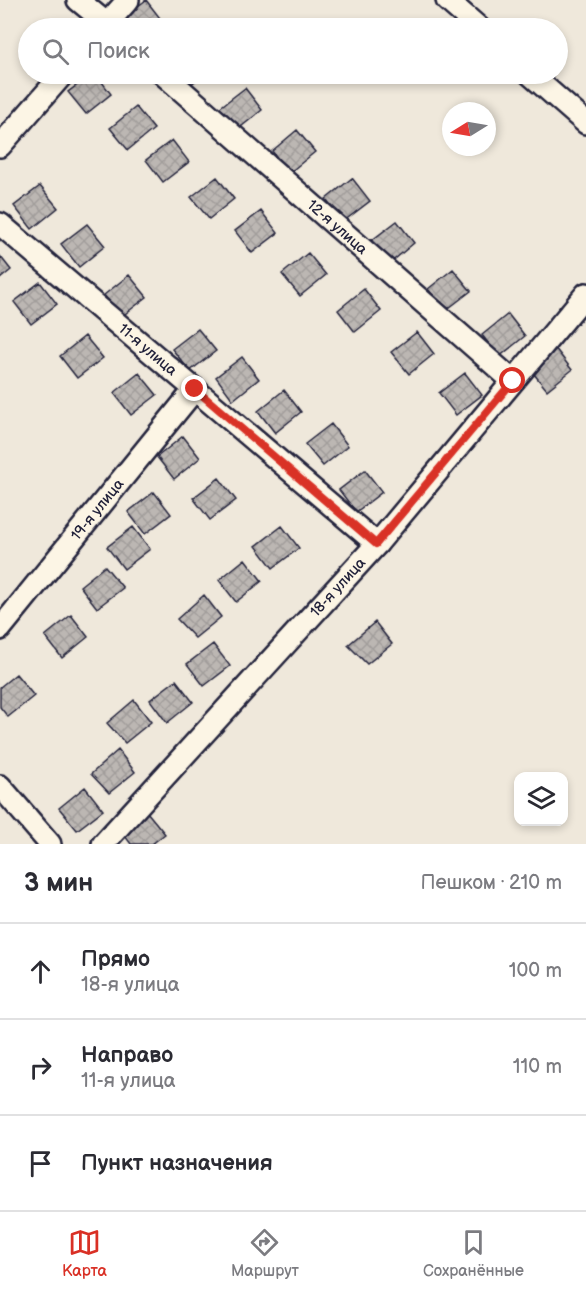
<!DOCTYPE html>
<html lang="ru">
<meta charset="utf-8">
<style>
:root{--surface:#fff;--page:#f2f2f3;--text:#2b2b33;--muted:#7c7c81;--line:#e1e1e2;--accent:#d93025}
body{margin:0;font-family:"Balsamiq Sans",sans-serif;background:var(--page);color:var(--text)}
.controls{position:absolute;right:18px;bottom:18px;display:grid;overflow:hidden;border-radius:12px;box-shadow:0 3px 9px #0003}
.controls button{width:54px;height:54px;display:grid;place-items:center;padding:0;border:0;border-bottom:2px solid var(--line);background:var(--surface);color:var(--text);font:30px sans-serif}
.compass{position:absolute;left:442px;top:102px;width:54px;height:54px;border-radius:50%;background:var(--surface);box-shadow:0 3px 9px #0003;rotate:259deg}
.stop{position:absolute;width:18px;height:18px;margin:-14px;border:4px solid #d93025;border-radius:50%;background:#fff}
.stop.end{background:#d93025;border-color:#fff;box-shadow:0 2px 6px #0008}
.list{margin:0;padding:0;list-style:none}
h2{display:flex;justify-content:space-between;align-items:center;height:78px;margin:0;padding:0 24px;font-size:26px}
h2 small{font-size:20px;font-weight:400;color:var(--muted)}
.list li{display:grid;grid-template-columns:39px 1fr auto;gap:18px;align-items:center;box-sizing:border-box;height:96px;padding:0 24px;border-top:2px solid var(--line)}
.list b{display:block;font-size:22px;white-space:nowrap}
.list p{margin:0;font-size:20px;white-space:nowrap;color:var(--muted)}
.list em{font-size:20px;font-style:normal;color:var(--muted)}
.icon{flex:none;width:33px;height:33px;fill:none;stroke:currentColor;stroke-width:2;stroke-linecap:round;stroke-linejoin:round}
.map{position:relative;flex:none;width:586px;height:844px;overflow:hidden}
.search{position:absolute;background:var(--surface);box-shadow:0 3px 9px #0003;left:18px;right:18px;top:18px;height:66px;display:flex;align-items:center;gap:15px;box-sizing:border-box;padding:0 21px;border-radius:33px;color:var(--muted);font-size:22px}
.sheet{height:366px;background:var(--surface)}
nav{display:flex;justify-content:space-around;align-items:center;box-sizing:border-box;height:84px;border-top:2px solid var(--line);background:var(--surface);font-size:16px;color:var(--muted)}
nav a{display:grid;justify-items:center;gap:3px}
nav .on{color:var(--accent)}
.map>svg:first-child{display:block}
.building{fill:url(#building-cross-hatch);stroke:#22223b;stroke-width:1.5}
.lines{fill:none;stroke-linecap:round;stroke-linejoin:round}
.minor-casing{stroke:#22223b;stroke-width:26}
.minor{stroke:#fcf5e5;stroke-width:21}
.route{stroke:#d93025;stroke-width:8}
.labels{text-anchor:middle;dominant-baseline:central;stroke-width:4.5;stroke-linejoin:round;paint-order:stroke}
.street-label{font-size:15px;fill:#22223b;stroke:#fcf5e5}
</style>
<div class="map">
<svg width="586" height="844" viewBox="0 0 586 844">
<defs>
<pattern id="building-cross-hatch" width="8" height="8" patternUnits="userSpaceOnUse" patternTransform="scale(1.5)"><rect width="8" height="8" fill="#bcb7b3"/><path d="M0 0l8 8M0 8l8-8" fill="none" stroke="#a19d9b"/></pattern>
</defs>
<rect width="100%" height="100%" fill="#efe8db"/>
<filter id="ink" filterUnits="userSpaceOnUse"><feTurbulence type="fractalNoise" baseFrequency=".0167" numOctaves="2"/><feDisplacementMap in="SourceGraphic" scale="12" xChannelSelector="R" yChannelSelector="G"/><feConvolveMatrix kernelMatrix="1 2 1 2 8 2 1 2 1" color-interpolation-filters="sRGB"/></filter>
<g filter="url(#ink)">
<path class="building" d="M146 0 163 22 155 28H127L120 20Z
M92 74H96L111 94 86 114 68 92Z
M183 74H205L191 84Z
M245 88 262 110 237 130 219 108Z
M136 107 154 129 128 150 110 128Z
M297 130 315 152 289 173 272 151Z
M172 140 189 162 163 182 146 160Z
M217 177 234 199 209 219 191 197Z
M352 178 370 201 344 221 326 199Z
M40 186 58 208 32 229 14 206Z
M261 211 278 233 252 253 235 231Z
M397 221 414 243 389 264 371 241Z
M87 224 105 246 79 267 61 244Z
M308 253 326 275 300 296 282 274Z
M0 256 11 270 0 279Z
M453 269 471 291 445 311 428 289Z
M129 275 147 297 121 317 104 295Z
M40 282 57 304 31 324 14 302Z
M364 289 381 311 355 332 338 310Z
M508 314 525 336 499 357 482 335Z
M198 329 216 351 190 371 172 349Z
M417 332 434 354 409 374 391 352Z
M85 336 103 358 77 378 60 356Z
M555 348 572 370 547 390 529 368Z
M242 357 259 379 233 400 216 377Z
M139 373 157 395 131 415 114 393Z
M465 373 482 395 456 415 439 393Z
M284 390 301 412 275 433 258 411Z
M331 424 348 446 323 466 305 444Z
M183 436 200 458 174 479 157 457Z
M365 470 382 492 356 512 339 490Z
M219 478 236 500 210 520 193 498Z
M154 492 171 514 145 534 128 512Z
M282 526 299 548 273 568 256 546Z
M133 527 150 549 124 569 107 547Z
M245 559 262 581 236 602 219 580Z
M105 566 123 588 97 608 80 586Z
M204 595 221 617 195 638 177 619Z
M71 615 88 637 62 658 45 636Z
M375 622 392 644 367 664 348 645Z
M213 644 230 666 204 686 187 664Z
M16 674 34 696 8 717 0 707V687Z
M176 680 193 702 167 723 150 700Z
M134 700 151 722 125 743 107 723Z
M118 750 135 772 109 793 91 774Z
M85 787 103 810 77 830 59 808Z
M147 812 165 834 152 844H131L122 832Z"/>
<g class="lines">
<g class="minor-casing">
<g id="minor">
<path d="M78 0 112 28"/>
<path d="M447 0 479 28"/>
<path d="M103 28 128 0"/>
<path id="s1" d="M163 74 513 381"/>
<path d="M530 74 586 123"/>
<path d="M0 146 63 74"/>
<path id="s2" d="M0 224 377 544"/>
<path id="s3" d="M0 629 195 389"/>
<path d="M0 786 50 844"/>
<path id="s4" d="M103 844 377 544 586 294"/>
</g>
</g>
<use href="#minor" class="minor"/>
</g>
</g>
<g class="lines" filter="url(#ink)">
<path class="route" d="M195 389 376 544 513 381"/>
</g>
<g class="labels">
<g class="street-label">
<text stroke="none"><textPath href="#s1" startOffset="232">12-я улица</textPath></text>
<text stroke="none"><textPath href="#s2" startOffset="194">11-я улица</textPath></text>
<text stroke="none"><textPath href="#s3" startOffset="154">19-я улица</textPath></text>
<text stroke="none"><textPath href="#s4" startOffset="348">18-я улица</textPath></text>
</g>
</g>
</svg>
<div class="controls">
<button><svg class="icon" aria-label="layers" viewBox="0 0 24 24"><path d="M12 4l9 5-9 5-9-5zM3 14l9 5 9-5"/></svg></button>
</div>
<svg class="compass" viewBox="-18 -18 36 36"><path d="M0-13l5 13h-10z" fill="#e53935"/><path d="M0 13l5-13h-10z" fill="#7c7c81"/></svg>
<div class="stop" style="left:513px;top:381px"></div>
<div class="stop end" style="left:195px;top:389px"></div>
<div class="search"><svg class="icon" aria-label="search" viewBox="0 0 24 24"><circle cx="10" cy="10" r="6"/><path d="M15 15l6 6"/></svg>Поиск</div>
</div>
<section class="sheet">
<h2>3 мин<small>Пешком · 210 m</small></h2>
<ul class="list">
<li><svg class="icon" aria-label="ahead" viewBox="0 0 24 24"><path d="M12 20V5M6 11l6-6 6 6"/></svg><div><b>Прямо</b><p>18-я улица</p></div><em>100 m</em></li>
<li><svg class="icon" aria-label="right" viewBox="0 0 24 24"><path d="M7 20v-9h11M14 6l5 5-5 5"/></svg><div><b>Направо</b><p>11-я улица</p></div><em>110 m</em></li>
<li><svg class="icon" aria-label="arrive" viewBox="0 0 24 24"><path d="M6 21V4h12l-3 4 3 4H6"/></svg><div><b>Пункт назначения</b></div></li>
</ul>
</section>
<nav>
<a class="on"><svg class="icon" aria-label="map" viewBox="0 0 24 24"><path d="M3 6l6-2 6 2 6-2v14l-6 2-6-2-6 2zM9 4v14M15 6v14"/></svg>Карта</a>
<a><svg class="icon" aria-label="directions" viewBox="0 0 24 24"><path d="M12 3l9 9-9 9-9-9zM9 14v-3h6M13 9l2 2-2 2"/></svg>Маршрут</a>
<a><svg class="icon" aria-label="saved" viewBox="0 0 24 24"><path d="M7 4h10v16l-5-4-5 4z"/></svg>Сохранённые</a>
</nav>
